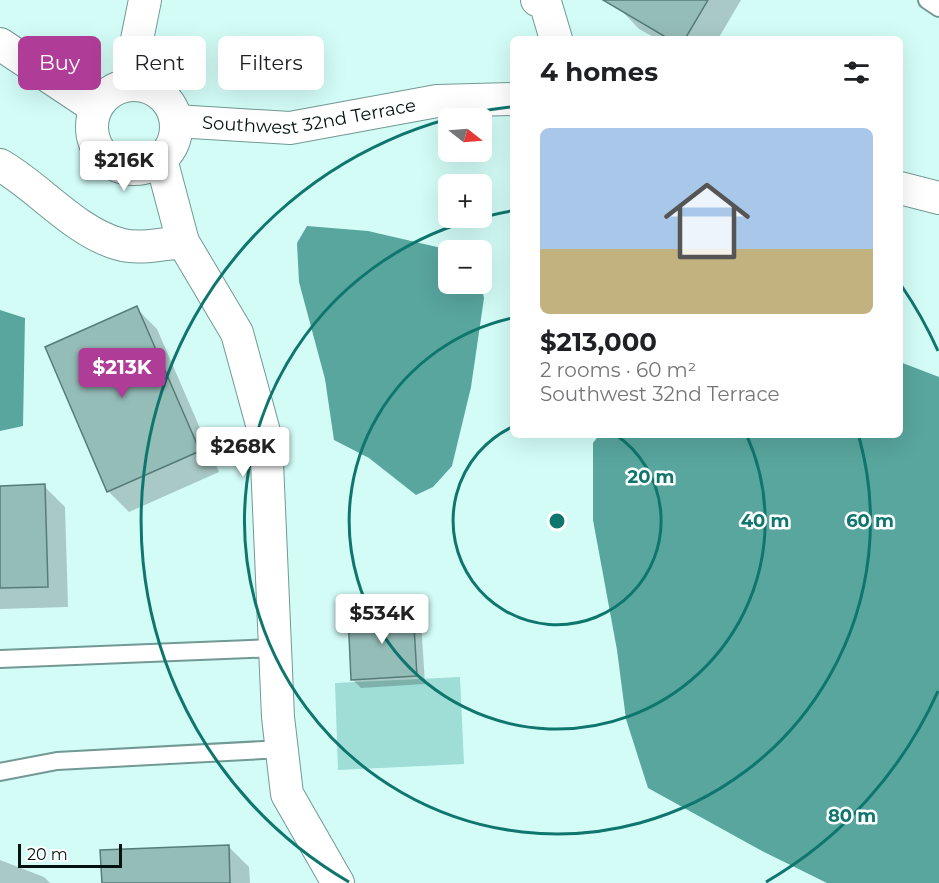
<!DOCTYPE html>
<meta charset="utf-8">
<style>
body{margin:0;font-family:Montserrat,sans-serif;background:#f6f6f6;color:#202124;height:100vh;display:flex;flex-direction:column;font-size:22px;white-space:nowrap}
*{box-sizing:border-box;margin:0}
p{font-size:20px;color:#757577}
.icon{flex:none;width:33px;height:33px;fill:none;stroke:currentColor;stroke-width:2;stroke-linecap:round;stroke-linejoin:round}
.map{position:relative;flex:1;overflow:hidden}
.side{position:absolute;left:510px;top:36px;width:393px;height:402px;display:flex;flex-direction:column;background:#fff;border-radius:9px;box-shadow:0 6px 24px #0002}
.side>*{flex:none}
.hud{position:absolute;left:18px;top:36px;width:402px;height:54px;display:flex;gap:12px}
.needle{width:39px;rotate:107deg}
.buttons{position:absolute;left:438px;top:108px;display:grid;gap:12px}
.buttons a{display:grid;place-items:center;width:54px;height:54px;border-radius:9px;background:#fff;box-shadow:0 6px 24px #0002;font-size:30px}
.scale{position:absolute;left:18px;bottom:15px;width:104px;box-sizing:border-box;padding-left:6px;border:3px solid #03110f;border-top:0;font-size:16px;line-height:21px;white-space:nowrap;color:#03110f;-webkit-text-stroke:4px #fff;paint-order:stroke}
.price{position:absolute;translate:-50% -51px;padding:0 14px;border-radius:6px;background:#fff;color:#222;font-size:20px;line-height:39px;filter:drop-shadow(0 2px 3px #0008)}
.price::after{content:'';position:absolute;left:50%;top:36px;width:18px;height:14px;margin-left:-9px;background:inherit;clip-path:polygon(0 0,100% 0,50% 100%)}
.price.on{background:#af3c97;color:#fff}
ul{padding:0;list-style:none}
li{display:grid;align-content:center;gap:12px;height:318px;padding:0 30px}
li+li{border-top:2px solid #e0e0e0}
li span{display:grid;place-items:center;height:186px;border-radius:9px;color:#555}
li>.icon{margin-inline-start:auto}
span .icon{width:108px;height:108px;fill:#fffc;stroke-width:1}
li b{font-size:26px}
h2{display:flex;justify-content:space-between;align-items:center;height:72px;padding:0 30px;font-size:26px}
.tag{padding:0 21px;border-radius:9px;background:#fff;box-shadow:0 6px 24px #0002;font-size:21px;line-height:54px}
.tag.on{background:#af3c97;color:#fff}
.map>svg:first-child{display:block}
</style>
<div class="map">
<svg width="939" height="883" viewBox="0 0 939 883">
<rect width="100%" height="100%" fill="#d3fcf7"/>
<polygon fill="#9eded7" points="460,677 464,764 338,770 335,683"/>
<g fill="#58a69e">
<polygon points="307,226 368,231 450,250 448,284 481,284 484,298 471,387 452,466 433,487 416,495 369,458 334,440 325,379 299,282 297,243"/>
<polygon points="0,310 25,318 23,426 0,431"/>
<polygon points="900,362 939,377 939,883 827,883 762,851 648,788 626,719 617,650 593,520 593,443 599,435 900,435"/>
</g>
<g fill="#0003">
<polygon points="623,0 741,0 718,39 657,39 639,29 619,8"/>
<polygon points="136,308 157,329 219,472 129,512 108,491"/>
<polygon points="44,486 65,507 68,607 0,609 0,487"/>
<polygon points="413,612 421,621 425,684 361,688 352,679"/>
<polygon points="228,846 249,867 250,883 103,883"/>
<polygon points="0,860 44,877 50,883 0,883"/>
</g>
<g fill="#95bdb8" stroke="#567c77" stroke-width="1.5">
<polygon points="603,0 708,0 685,39 669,39"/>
<polygon points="137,306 200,451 107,492 45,347"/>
<polygon points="45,484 48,587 0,588 0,486"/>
<polygon points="413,610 417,676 351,680 348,614"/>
<polygon points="229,845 230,883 102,883 100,850"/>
</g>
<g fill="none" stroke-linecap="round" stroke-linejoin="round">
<g stroke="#729994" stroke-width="20">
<g id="lane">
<polyline points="927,0 939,8"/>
<polyline points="0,659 276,648"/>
<polyline points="0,772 57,761 282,749"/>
</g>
</g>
<g stroke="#729994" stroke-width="34">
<g id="street">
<polyline points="537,0 545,2 556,39"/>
<polyline points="0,44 96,108"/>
<polyline points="128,84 145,0"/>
<circle cx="134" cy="127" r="42"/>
<path id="s1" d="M 176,121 L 290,128 L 437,101 L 513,99"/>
<polyline points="161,159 183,242"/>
<path d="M 0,165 C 39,187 75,232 119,244 C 139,250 162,244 183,242 L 237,333 L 266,439 L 278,717 L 287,794 L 338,883"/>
<polyline points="900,188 939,198"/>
</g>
</g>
<use href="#lane" stroke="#fff" stroke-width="16"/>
<use href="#street" stroke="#fff" stroke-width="32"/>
</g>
<g fill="none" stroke="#0f766e" stroke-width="3">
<path d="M616 435A104 104 0 1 1 512 427"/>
<path d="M747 436A208 208 0 1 1 512 318"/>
<path d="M484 217A313 313 0 0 1 511 211M859 437A313 313 0 1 1 479 218"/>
<path d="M938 691A417 417 0 0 1 766 882M349 882A417 417 0 0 1 510 107M901 285A417 417 0 0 1 938 351"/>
</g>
<g text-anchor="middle" stroke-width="5" stroke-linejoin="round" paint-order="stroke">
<g font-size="18" fill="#03110f" stroke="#fff">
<text dy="6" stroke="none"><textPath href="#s1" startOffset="134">Southwest 32nd Terrace</textPath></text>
</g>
</g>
<circle cx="557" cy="521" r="9" fill="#0f766e" stroke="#fff" stroke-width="3"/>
<g font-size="18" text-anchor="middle" font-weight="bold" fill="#0f766e" stroke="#fff" stroke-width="5" stroke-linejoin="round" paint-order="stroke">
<text x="651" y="483">20 m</text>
<text x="765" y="527">40 m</text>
<text x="870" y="527">60 m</text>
<text x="852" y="822">80 m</text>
</g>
</svg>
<div class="buttons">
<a><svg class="needle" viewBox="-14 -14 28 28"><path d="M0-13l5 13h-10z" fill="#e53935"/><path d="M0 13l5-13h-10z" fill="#757577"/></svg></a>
<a>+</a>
<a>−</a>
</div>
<div class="scale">20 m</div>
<b class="price" style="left:124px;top:192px">$216K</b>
<b class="price on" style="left:122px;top:399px">$213K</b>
<b class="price" style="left:243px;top:478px">$268K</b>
<b class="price" style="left:382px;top:645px">$534K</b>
<div class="hud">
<a class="tag on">Buy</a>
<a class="tag">Rent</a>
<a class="tag">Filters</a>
</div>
<section class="side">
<h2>4 homes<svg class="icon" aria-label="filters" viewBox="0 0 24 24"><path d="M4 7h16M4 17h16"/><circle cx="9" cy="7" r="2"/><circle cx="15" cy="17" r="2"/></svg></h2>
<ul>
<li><span style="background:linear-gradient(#a9c7e8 65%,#c2b280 0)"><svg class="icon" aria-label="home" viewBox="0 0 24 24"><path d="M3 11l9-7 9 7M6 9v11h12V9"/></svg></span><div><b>$213,000</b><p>2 rooms · 60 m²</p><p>Southwest 32nd Terrace</p></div></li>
</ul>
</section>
</div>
